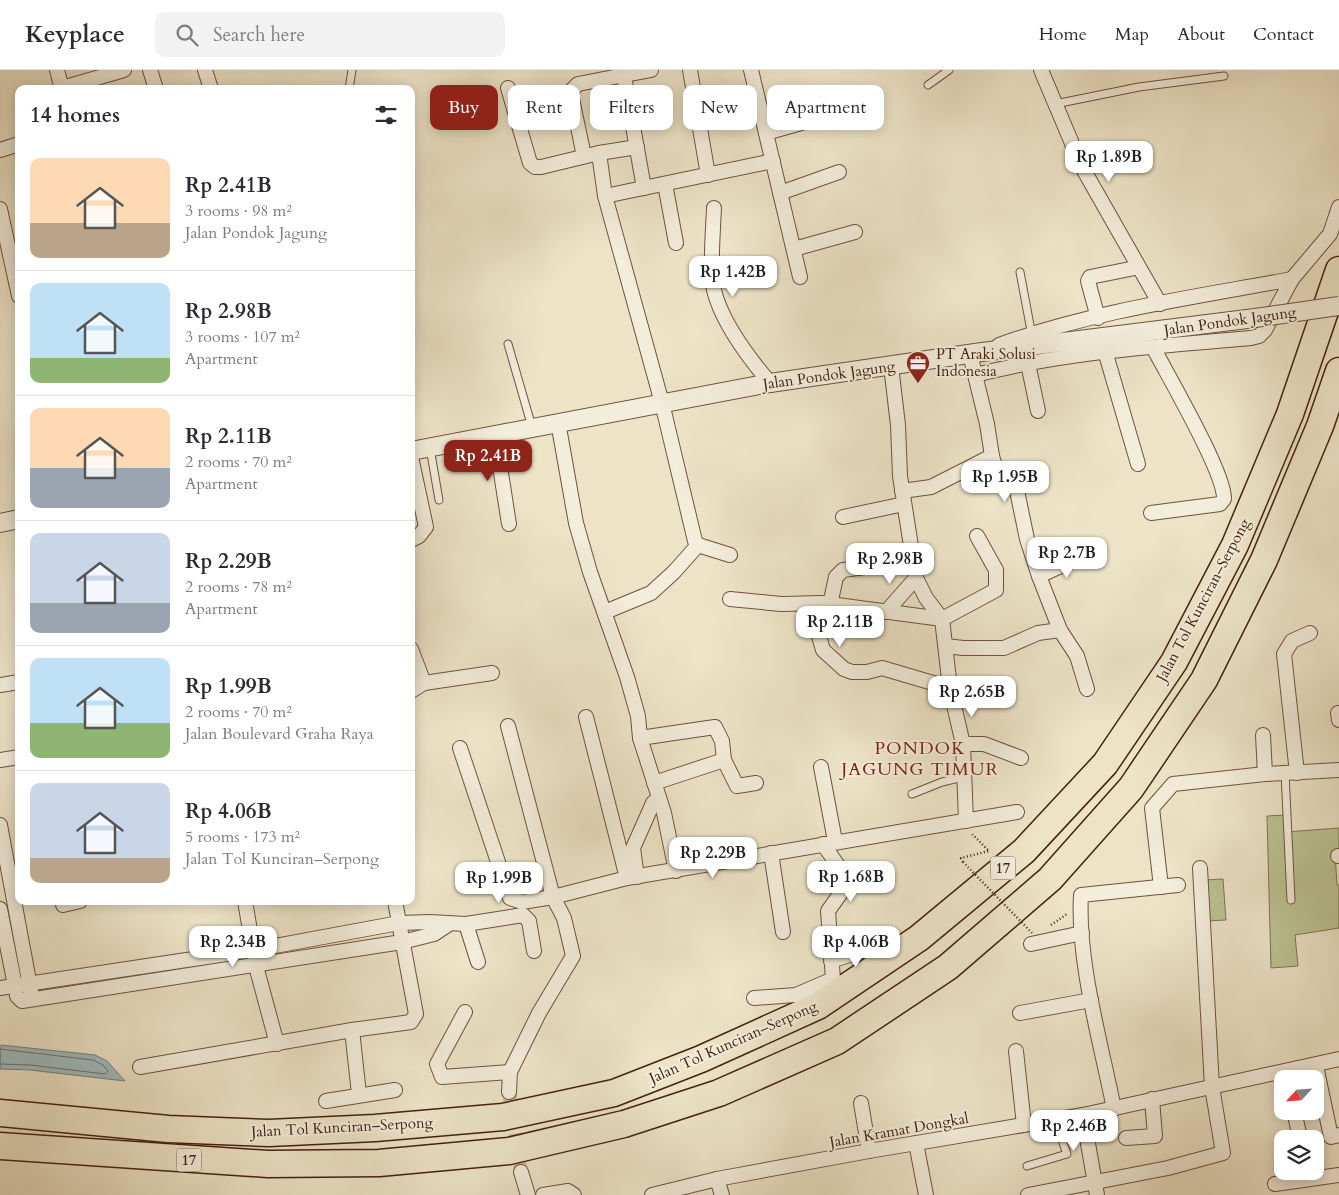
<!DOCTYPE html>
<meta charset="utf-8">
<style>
body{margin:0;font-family:Cardo,serif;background:#f2f2f3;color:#2b2b33;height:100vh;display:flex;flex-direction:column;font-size:19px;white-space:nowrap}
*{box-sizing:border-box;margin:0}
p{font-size:16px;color:#7c7c81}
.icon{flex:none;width:28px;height:28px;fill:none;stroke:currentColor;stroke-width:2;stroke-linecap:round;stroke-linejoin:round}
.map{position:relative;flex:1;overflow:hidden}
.panel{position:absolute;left:15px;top:15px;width:400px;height:820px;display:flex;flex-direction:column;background:#fff;border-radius:10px;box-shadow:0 2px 12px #0003}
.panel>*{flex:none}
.top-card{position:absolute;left:430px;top:15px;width:475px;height:45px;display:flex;gap:10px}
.needle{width:32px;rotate:244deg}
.fabs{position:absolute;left:1274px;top:1000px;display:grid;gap:10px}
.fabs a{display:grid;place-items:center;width:50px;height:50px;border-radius:10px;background:#fff;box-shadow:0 2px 12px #0003;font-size:25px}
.price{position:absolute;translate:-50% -42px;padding:0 11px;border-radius:10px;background:#fff;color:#222;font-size:16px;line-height:32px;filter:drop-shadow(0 1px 2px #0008)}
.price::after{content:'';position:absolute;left:50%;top:30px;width:15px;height:11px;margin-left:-8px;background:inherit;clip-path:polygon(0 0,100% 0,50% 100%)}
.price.active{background:#8f2418;color:#fff}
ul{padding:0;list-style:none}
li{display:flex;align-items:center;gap:15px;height:125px;padding:0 15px}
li+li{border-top:1px solid #e1e1e2}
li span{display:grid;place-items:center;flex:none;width:140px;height:100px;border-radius:10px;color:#555}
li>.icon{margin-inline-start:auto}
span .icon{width:60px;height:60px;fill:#fffc;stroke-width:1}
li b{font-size:21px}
h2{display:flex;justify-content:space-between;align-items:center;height:60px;padding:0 15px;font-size:21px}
.chip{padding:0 18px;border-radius:10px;background:#fff;box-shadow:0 2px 12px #0003;font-size:18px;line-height:45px}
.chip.active{background:#8f2418;color:#fff}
header{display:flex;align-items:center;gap:30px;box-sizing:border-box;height:70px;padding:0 25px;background:#fff;border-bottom:1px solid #e1e1e2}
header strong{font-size:24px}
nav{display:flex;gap:28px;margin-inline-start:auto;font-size:18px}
.search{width:350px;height:45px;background:#f2f2f3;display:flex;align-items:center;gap:12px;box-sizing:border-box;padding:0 18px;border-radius:10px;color:#7c7c81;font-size:19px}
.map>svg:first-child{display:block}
</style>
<header>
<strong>Keyplace</strong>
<div class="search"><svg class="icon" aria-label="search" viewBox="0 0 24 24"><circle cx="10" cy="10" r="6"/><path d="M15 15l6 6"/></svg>Search here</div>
<nav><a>Home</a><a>Map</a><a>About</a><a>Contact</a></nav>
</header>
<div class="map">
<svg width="1339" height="1125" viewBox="0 0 1339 1125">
<rect width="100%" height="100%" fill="#ede4c8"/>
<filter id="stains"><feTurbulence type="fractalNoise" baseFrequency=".004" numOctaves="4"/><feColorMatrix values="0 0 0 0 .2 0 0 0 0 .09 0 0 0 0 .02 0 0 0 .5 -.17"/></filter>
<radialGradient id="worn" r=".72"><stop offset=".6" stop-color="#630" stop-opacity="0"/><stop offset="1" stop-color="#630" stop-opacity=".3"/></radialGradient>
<g fill="#bcc393" stroke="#807252">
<polygon points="1285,745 1286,762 1339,758 1339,783 1335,783 1337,815 1339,815 1339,858 1295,865 1298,896 1271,898 1267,746"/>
<polygon points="1223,809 1226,850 1207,851 1204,810"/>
</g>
<polygon fill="#9ebcc1" stroke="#7a7e7b" points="1,975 95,985 107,991 125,1011 30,1000 0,999"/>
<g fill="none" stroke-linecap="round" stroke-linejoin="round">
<polyline stroke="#716e69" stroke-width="1" points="0,979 93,990 103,995 108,1001 105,1004 30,995 0,994"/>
<polyline stroke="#cbbda3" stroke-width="14" stroke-dasharray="14 7" stroke-linecap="butt" points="509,1022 521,1102"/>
<g stroke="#6e523f" stroke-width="9">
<g id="service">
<polyline points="928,15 949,0"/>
<polyline points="349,19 352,0"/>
<polyline points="1055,34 1139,17 1224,6"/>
<polyline points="1020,202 1032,266"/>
<polyline points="508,274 532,357"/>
<polyline points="430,378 439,430"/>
<polyline points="1285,703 1291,830"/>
<polyline points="912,724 942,712 963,707"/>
<polyline points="1027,1096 1067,1084 1055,1050"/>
</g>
</g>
<g stroke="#6e523f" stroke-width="16">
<g id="minor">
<polyline points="57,0 62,19"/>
<polyline points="150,0 156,19"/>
<polyline points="205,0 211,19"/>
<polyline points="690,0 708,105"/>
<polyline points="751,0 800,207"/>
<polyline points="1041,0 1082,97 1160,234"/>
<polyline points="624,6 644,118"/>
<polyline points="62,18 124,0"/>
<polyline points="508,18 530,93 535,97 541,97 599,83 637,77"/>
<polyline points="766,63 829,45"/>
<polyline points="0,80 19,74"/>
<polyline points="599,83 605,126 662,333 695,471 698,475 730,485"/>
<polyline points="584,86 572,29 572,20 578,14 651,0"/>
<polyline points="665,114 676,173"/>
<polyline points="780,123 839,102"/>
<polyline points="605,126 773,91"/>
<path d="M 714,138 C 713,161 711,184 712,207 C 714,243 748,287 770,313"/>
<polyline points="0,139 19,226"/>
<polyline points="794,179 855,162"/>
<polyline points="1292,209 1330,164 1339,137"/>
<polyline points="1098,248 1088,211 1090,207 1135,198"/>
<polyline points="1105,281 1138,394"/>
<polyline points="970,284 987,354 992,386 999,409 1016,416 1027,469 1039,506 1060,560 1077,586 1087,619"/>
<polyline points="1026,284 1038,341"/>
<polyline points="891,296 898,355 900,406 916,508 926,528 942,549 950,618 963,674 966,751"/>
<path d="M 975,305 C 1065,282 1158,276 1251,268 L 1259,266 L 1265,260 L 1292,209 C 1195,227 1093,241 999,275"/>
<polyline points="558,352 576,453 590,502 627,607 638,646 640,668 664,743 676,801"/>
<polyline points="495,365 509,454"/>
<polyline points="411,387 426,457 419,466 411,470"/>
<polyline points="902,421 931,417 992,386"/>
<path d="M 1151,443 L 1220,434 L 1224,429 C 1225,403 1168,306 1153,277"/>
<polyline points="843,447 904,434"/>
<polyline points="1039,506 1083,486"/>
<polyline points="730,529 781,534 822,533 942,549 996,520 996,500 977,466"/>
<polyline points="822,533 818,563 823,580 844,599 852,602 867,602 882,598 950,618"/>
<polyline points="830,535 836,507 843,500 915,490"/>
<polyline points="605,542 651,523 674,502 698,475"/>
<polyline points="886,542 916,508"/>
<polyline points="946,576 963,578 1004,578 1038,563 1060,560"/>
<polyline points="411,579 424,613 411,621"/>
<polyline points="424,613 492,603"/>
<polyline points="0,615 19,612"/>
<polyline points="1338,643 1339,650"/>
<polyline points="586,647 627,808"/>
<polyline points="508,656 553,827 564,848 573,886 539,943 510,1002 509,1022"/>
<polyline points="1263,665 1265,704"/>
<polyline points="640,668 715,657 722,671 724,690 654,713"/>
<polyline points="963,674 984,674 1021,688"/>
<polyline points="460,678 510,828 522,832 553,827 627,808 1017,742"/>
<polyline points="0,690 19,687"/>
<polyline points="724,690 737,716 756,713"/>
<polyline points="821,697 835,771"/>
<polyline points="1297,703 1284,584 1292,571 1310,563"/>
<polyline points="0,755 31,922"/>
<polyline points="771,783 783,862"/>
<polyline points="1338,786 1339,786"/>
<polyline points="637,807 633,778 653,733 659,728"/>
<polyline points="1161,817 1152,738 1173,714 1265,704 1339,700"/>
<polyline points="245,831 256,896 277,974"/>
<polyline points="63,835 80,831"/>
<polyline points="0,839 17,926 22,931 402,872 434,864 449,854"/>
<polyline points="466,854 478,892"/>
<polyline points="1031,874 1082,863"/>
<polyline points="831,891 871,878 874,868"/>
<polyline points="0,918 253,880 399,853 430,852 466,854 523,845 529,851 534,881"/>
<polyline points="754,928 796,925 833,909 828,841 843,820 846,807 823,774"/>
<polyline points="465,942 437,994 442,1007 510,1002"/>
<polyline points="1020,943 1091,930"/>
<polyline points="352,960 359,1024"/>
<polyline points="1016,981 1024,1055"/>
<polyline points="1316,996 1331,1067 1339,1065"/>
<polyline points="140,997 352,960 411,952 416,944 395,831"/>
<polyline points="326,1031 395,1020"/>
<polyline points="861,1033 869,1081"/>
<path d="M 1114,1039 C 1101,973 1077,891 1081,825 L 1178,815"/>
<polyline points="1294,1041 1299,1063"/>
<polyline points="1083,1045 1097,1125"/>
<polyline points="1126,1068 1155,1066 1152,1029"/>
<polyline points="916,1073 926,1125"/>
<polyline points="521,1102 528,1125"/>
<polyline points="717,1109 722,1125"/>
<polyline points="1275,1114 1339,1105"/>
<polyline points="543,1125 568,1121 574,1125"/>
<polyline points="652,1125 717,1109 869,1081 1083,1045 1339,989"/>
<polyline points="1028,1125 1168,1098 1223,1083 1212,1017 1200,798"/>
</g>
</g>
<g stroke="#6e523f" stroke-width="20">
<g id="tertiary">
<polyline points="411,381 770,313 982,282 1255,248"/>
<polyline points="0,453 19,449"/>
</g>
</g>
<g stroke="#442111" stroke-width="29">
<g id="motorway">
<polyline points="0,1043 168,1059 269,1063 375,1058 503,1047 614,1023 701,989 818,936 919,868 1024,781 1105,694 1174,592 1235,475 1290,344 1339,200"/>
<polyline points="0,1076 268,1094 379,1093 509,1081 624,1054 719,1023 837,971 948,897 1050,809 1131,718 1204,610 1264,490 1320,356 1339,301"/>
</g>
</g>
<g stroke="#442111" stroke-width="2.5" stroke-dasharray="1 2.5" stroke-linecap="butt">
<polyline points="963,792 961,788 989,781 971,763"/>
<polyline points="1051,855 1067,844"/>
</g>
<use href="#service" stroke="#f3eddb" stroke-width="7"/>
<use href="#minor" stroke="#f3eddb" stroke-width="14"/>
<use href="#tertiary" stroke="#f3eddb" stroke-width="18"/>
<use href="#motorway" stroke="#ede4c8" stroke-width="26"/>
<g stroke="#6e523f" stroke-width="20" stroke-linecap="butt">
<polyline id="tertiary-bridge" points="1255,248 1339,236"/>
</g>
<polyline stroke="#442111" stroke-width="2.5" stroke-dasharray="1 2.5" stroke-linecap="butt" points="963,792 1033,864"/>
<use href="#tertiary-bridge" stroke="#f3eddb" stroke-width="18"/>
</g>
<defs>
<g id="office-pin" transform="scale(1.25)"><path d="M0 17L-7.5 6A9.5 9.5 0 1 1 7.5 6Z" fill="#8f2418" stroke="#f3eddb"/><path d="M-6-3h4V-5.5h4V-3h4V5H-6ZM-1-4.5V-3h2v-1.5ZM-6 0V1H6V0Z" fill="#fff"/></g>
</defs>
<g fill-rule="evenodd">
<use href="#office-pin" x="918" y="293"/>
</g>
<g text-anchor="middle" stroke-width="4" stroke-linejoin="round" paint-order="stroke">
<g fill="#f3eddb" stroke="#785e4e" stroke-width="1">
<rect x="990.5" y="786.5" width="25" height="23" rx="4"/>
<rect x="176.5" y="1078.5" width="25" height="23" rx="4"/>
</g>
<g font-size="14" font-weight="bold" fill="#442111">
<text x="1003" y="803">17</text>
<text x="189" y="1095">17</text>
</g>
<g font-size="15" fill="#442111" stroke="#f3eddb">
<text transform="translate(1230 251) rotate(-8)" y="5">Jalan Pondok Jagung</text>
<text transform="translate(829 305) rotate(-8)" y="5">Jalan Pondok Jagung</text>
<text transform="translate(1203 530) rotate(-62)" y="5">Jalan Tol Kunciran–Serpong</text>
<text transform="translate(733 972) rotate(-24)" y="5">Jalan Tol Kunciran–Serpong</text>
<text transform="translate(342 1057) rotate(-3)" y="5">Jalan Tol Kunciran–Serpong</text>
<text transform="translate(899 1060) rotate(-10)" y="5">Jalan Kramat Dongkal</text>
</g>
<g font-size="15" fill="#442111" stroke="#f3eddb" text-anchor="start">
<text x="936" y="289">PT Araki Solusi<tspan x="936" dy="17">Indonesia</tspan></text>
</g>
<g font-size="18" letter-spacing="1" fill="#7a1f14" stroke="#f3eddb">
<text x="920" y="684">PONDOK<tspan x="920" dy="21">JAGUNG TIMUR</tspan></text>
</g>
</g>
<rect width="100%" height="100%" filter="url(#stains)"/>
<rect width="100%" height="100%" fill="url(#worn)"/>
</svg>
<div class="fabs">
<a><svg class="needle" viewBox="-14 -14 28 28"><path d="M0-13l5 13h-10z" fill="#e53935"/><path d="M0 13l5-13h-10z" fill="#7c7c81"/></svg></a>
<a><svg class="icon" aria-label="layers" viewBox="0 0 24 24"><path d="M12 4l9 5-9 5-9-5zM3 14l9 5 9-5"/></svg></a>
</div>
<b class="price" style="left:1109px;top:113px">Rp 1.89B</b>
<b class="price" style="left:733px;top:228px">Rp 1.42B</b>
<b class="price active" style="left:488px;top:412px">Rp 2.41B</b>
<b class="price" style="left:1005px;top:433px">Rp 1.95B</b>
<b class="price" style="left:1067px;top:509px">Rp 2.7B</b>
<b class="price" style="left:890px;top:515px">Rp 2.98B</b>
<b class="price" style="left:840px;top:578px">Rp 2.11B</b>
<b class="price" style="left:972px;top:648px">Rp 2.65B</b>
<b class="price" style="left:713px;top:809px">Rp 2.29B</b>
<b class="price" style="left:851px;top:833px">Rp 1.68B</b>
<b class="price" style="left:499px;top:834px">Rp 1.99B</b>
<b class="price" style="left:233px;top:898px">Rp 2.34B</b>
<b class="price" style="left:856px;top:898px">Rp 4.06B</b>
<b class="price" style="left:1074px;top:1082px">Rp 2.46B</b>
<div class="top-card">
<a class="chip active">Buy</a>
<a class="chip">Rent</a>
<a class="chip">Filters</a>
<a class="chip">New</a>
<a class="chip">Apartment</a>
</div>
<section class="panel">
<h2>14 homes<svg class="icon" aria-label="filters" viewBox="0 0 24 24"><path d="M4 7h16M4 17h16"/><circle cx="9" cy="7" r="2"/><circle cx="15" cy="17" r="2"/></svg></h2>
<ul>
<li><span style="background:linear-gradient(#ffd9b3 65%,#b9a48a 0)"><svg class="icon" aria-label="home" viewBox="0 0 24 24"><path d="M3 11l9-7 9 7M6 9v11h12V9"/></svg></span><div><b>Rp 2.41B</b><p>3 rooms · 98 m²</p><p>Jalan Pondok Jagung</p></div></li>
<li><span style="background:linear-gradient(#bfe0f5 75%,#8fb573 0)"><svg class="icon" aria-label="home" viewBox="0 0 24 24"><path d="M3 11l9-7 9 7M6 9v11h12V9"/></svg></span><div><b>Rp 2.98B</b><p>3 rooms · 107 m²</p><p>Apartment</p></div></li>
<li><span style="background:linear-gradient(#ffd9b3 60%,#9aa5b1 0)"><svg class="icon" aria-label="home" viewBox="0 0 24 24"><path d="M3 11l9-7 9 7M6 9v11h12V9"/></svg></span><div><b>Rp 2.11B</b><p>2 rooms · 70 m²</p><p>Apartment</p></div></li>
<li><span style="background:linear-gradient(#c9d6e8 70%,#9aa5b1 0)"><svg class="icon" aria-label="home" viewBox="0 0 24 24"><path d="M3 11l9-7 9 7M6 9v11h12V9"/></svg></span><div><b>Rp 2.29B</b><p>2 rooms · 78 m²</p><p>Apartment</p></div></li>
<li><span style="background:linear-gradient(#bfe0f5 65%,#8fb573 0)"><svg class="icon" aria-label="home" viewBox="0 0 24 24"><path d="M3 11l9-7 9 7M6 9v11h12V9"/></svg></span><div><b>Rp 1.99B</b><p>2 rooms · 70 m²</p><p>Jalan Boulevard Graha Raya</p></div></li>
<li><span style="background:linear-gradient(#c9d6e8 75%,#b9a48a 0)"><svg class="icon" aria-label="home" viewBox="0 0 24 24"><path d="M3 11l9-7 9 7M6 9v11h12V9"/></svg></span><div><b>Rp 4.06B</b><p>5 rooms · 173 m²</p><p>Jalan Tol Kunciran–Serpong</p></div></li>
</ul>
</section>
</div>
